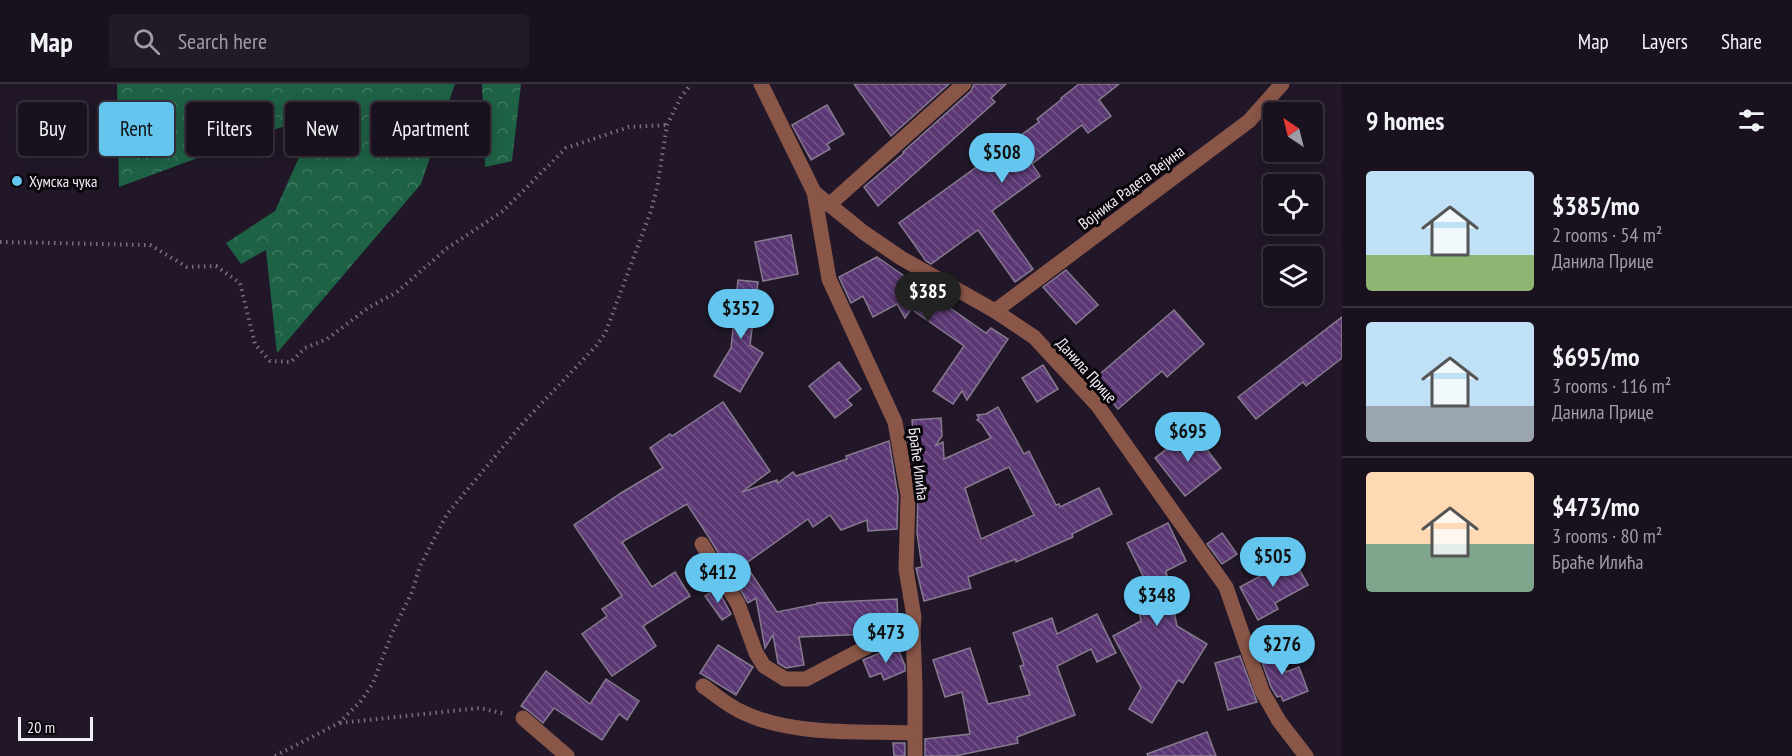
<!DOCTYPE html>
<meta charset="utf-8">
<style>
body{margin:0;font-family:"PT Sans Narrow",sans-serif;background:#221a27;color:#f1f3f6;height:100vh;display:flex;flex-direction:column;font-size:22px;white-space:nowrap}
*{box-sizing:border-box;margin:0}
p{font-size:20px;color:#9f9da4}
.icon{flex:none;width:33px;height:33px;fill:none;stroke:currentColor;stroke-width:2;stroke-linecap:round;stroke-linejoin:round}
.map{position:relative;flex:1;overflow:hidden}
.drawer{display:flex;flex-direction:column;background:#19111e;width:450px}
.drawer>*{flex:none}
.hud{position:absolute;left:18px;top:18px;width:570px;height:54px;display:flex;gap:12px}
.needle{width:39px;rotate:325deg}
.controls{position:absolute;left:1263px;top:18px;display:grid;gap:12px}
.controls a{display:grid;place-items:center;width:60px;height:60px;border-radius:6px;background:#19111e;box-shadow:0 3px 15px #0003,0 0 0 2px #37313c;font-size:30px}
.scale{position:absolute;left:18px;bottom:15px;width:75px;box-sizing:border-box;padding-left:6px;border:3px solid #f3edf8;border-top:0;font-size:16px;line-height:21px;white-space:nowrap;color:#f3edf8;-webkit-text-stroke:4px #08050b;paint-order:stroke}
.price{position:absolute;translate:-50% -51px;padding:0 14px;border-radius:21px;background:#64c5ee;color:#111;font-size:20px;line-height:39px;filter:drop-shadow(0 2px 3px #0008)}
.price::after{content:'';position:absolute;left:50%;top:36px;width:18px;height:14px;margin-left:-9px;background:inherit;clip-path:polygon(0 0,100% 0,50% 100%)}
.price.selected{background:#222;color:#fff}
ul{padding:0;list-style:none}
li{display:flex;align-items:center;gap:18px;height:150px;padding:0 24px}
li+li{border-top:2px solid #37313c}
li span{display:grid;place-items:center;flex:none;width:168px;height:120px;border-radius:6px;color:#555}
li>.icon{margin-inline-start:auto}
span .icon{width:72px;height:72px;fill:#fffc;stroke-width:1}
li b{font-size:26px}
h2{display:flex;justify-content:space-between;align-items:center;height:72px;padding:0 24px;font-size:26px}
.chip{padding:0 21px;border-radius:6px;background:#19111e;box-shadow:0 3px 15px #0003,0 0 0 2px #37313c;font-size:21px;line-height:54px}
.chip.selected{background:#64c5ee;color:#111}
header{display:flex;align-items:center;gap:36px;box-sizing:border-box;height:84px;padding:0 30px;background:#19111e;border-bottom:2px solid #37313c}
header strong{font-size:28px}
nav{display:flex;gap:33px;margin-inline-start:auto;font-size:21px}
.search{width:420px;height:54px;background:#221a27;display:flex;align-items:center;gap:15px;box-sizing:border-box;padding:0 21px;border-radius:6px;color:#9f9da4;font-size:22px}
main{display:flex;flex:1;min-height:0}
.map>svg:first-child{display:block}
</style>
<header>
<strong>Map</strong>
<div class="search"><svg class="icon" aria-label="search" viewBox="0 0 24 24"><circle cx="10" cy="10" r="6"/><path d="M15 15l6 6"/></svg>Search here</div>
<nav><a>Map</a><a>Layers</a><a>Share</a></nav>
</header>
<main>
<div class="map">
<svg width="1342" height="672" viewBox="0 0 1342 672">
<defs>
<pattern id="forest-crowns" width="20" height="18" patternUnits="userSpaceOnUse" patternTransform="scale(1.5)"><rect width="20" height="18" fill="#1e6245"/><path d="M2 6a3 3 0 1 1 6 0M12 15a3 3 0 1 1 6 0" fill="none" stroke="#3f7961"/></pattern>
<pattern id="building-back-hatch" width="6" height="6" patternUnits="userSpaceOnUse" patternTransform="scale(1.5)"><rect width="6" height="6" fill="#5b3874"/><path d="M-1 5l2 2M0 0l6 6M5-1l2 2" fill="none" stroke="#735589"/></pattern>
</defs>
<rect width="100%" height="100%" fill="#211728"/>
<g fill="url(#forest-crowns)">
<polygon points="117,0 455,0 421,100 277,269 266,166 241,180 226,159 275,127 305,60 312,32 119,103"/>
<polygon points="482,0 521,0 512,77 485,83"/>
</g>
<g fill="url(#building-back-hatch)" stroke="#867a8f" stroke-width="1.5" fill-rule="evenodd">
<polygon points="854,0 949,0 891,52"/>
<polygon points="974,0 1006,0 991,14 995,18 878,122 864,103 904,69 903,68 971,7"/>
<polygon points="1079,0 1119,0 1099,16 1111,32 1088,49 1082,41 1032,80 1040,92 992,127 1033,185 1015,198 978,146 931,180 926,177 899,139 1039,38 1037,35 1062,15 1061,14"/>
<polygon points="827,21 844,50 827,60 830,65 811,76 792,41"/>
<polygon points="791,151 798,190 763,197 755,158"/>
<polygon points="877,173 986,249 991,244 1008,255 967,316 962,307 953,320 933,307 964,262 911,225 905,234 897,220 873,233 863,212 851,219 839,193"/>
<polygon points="1066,186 1098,221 1076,240 1043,203"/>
<polygon points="738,196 758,198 750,261 763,269 740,308 714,292 731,264"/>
<polygon points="1174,226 1204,260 1167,293 1162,287 1118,325 1093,296"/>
<polygon points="1342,233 1342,274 1306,302 1303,298 1256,335 1238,313"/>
<polygon points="839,278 861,305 847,316 852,321 835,334 809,302"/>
<polygon points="1043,281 1058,305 1037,318 1022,294"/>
<polygon points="723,318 770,387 742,408 777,396 778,399 793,388 796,392 847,375 846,372 889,357 898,412 897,445 868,447 867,436 841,446 830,431 813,443 808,435 745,480 777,528 817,520 817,519 897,515 898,537 871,550 799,553 804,581 786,584 778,579 773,551 765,564 756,514 748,519 710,455 687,420 622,458 652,503 675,488 690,512 643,542 656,562 612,592 582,550 607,532 602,525 622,512 574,441 621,409 663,384 650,364 670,350 672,352"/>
<path d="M 998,323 L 1024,370 L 1029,367 L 1056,421 L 1059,420 L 1060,423 L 1099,404 L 1112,430 L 1072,450 L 1073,453 L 1016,478 L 1016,475 L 968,493 L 971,504 L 924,517 L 916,484 L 922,483 L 917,449 L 918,410 L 907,351 L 913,349 L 912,336 L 941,334 L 942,352 L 935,362 L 943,358 L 944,375 L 991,354 L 982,340 L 977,336 L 979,335 L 977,331 L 986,330 ZM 1009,383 L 1034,431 L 981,455 L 965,404 Z"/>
<polygon points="1192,346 1221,384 1185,412 1155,374"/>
<polygon points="1168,439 1186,477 1166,487 1177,542 1207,560 1183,599 1178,596 1152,639 1129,625 1141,604 1113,552 1141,537 1135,505 1148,502 1127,459"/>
<polygon points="1222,449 1237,470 1222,480 1207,460"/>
<polygon points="1293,474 1308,501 1275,519 1278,525 1258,536 1240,503"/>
<polygon points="717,504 731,530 722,536 705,512"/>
<polygon points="1097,530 1116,569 1097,578 1091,565 1057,582 1075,631 1017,653 1018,659 955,672 925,672 925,655 970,650 962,608 945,613 933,576 970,564 988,620 1030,611 1020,582 1024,581 1013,549 1052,534 1057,550"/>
<polygon points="718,561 753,583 736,611 700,589"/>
<polygon points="897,562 905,582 905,587 884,596 881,589 870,593 863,576"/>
<polygon points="1275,562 1286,588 1299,583 1308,607 1283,617 1281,612 1277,613 1271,603 1258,567"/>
<polygon points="1240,572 1257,618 1228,626 1215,579"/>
<polygon points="546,587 590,620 606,595 639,617 627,636 619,630 602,656 554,624 543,639 529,627 521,622"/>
<polygon points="1207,648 1216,672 1148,672 1147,670"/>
<polygon points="893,659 905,659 905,672 894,672"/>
</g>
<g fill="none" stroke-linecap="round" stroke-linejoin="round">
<g stroke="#78707e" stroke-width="4" stroke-dasharray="1.5 4.5" stroke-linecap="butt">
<polyline points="0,158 150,161 187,183 216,182 240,199 255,260 270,277 291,278 305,264 327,255 368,224 397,208 446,165 503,127 566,64 629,43 667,41"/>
<polyline points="340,639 480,624 505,630"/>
<polyline points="275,672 339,639 361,617 373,599 392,549 412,508 420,482 447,430 523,339 596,262 605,250 651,127 657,104 667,41 681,13 691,0"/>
</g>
<g stroke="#8a5648" stroke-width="15">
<polyline points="761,0 814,108 863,148 901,174 995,227 1034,253 1098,322 1226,503 1262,607 1279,637 1306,672"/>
<polyline points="814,108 829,195 895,338 908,411 906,485 914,533 913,548 915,602 915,672"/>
<polyline points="829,121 964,0"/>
<polyline points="995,227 1249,37 1282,0"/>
<polyline points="702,460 738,520 756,569 764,582 785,595 806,595 897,547 913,548"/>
<path d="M 703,602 C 716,611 728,622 742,628 C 790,652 861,647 914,649"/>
<polyline points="523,634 567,672"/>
</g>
</g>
<circle fill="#64c5ee" stroke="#08050b" stroke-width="2" cx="17" cy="97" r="6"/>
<g text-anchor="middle" stroke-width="6" stroke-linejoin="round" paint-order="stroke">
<g font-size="16" fill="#f3edf8" stroke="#08050b" text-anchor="start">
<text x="29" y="103">Хумска чука</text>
</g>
<g font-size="16" fill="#f3edf8" stroke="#08050b">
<text transform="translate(1131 103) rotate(-37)" y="6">Војника Радета Вејина</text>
<text transform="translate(1087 286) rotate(48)" y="6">Данила Прице</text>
<text transform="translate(919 380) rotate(83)" y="6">Браће Илића</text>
</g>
</g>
</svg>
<div class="controls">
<a><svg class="needle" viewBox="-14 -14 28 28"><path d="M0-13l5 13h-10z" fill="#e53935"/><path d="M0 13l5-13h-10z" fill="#9f9da4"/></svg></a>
<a><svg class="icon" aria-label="locate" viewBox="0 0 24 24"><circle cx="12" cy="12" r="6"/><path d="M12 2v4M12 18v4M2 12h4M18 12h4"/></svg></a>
<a><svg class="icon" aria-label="layers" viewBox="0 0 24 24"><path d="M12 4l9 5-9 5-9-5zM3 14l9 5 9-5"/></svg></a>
</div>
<div class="scale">20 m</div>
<b class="price" style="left:1002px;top:100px">$508</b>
<b class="price selected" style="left:928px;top:239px">$385</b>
<b class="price" style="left:741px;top:256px">$352</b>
<b class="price" style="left:1188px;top:379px">$695</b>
<b class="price" style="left:1273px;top:504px">$505</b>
<b class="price" style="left:718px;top:520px">$412</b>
<b class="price" style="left:1157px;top:543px">$348</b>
<b class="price" style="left:886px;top:580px">$473</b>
<b class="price" style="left:1282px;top:592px">$276</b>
<div class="hud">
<a class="chip">Buy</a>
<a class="chip selected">Rent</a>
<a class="chip">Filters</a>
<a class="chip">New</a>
<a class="chip">Apartment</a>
</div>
</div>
<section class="drawer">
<h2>9 homes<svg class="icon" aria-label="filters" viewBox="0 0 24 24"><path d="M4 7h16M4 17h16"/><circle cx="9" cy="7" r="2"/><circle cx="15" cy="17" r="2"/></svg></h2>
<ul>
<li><span style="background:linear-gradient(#bfe0f5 70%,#8fb573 0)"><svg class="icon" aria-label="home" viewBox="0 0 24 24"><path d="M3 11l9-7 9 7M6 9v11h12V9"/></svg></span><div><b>$385/mo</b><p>2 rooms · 54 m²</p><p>Данила Прице</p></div></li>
<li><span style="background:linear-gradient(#bfe0f5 70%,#9aa5b1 0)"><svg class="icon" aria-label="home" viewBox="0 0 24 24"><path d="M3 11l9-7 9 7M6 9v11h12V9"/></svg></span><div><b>$695/mo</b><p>3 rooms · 116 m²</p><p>Данила Прице</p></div></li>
<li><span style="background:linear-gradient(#ffd9b3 60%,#7fa58c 0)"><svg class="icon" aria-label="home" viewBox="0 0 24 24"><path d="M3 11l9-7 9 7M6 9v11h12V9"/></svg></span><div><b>$473/mo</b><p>3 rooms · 80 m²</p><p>Браће Илића</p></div></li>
</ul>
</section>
</main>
